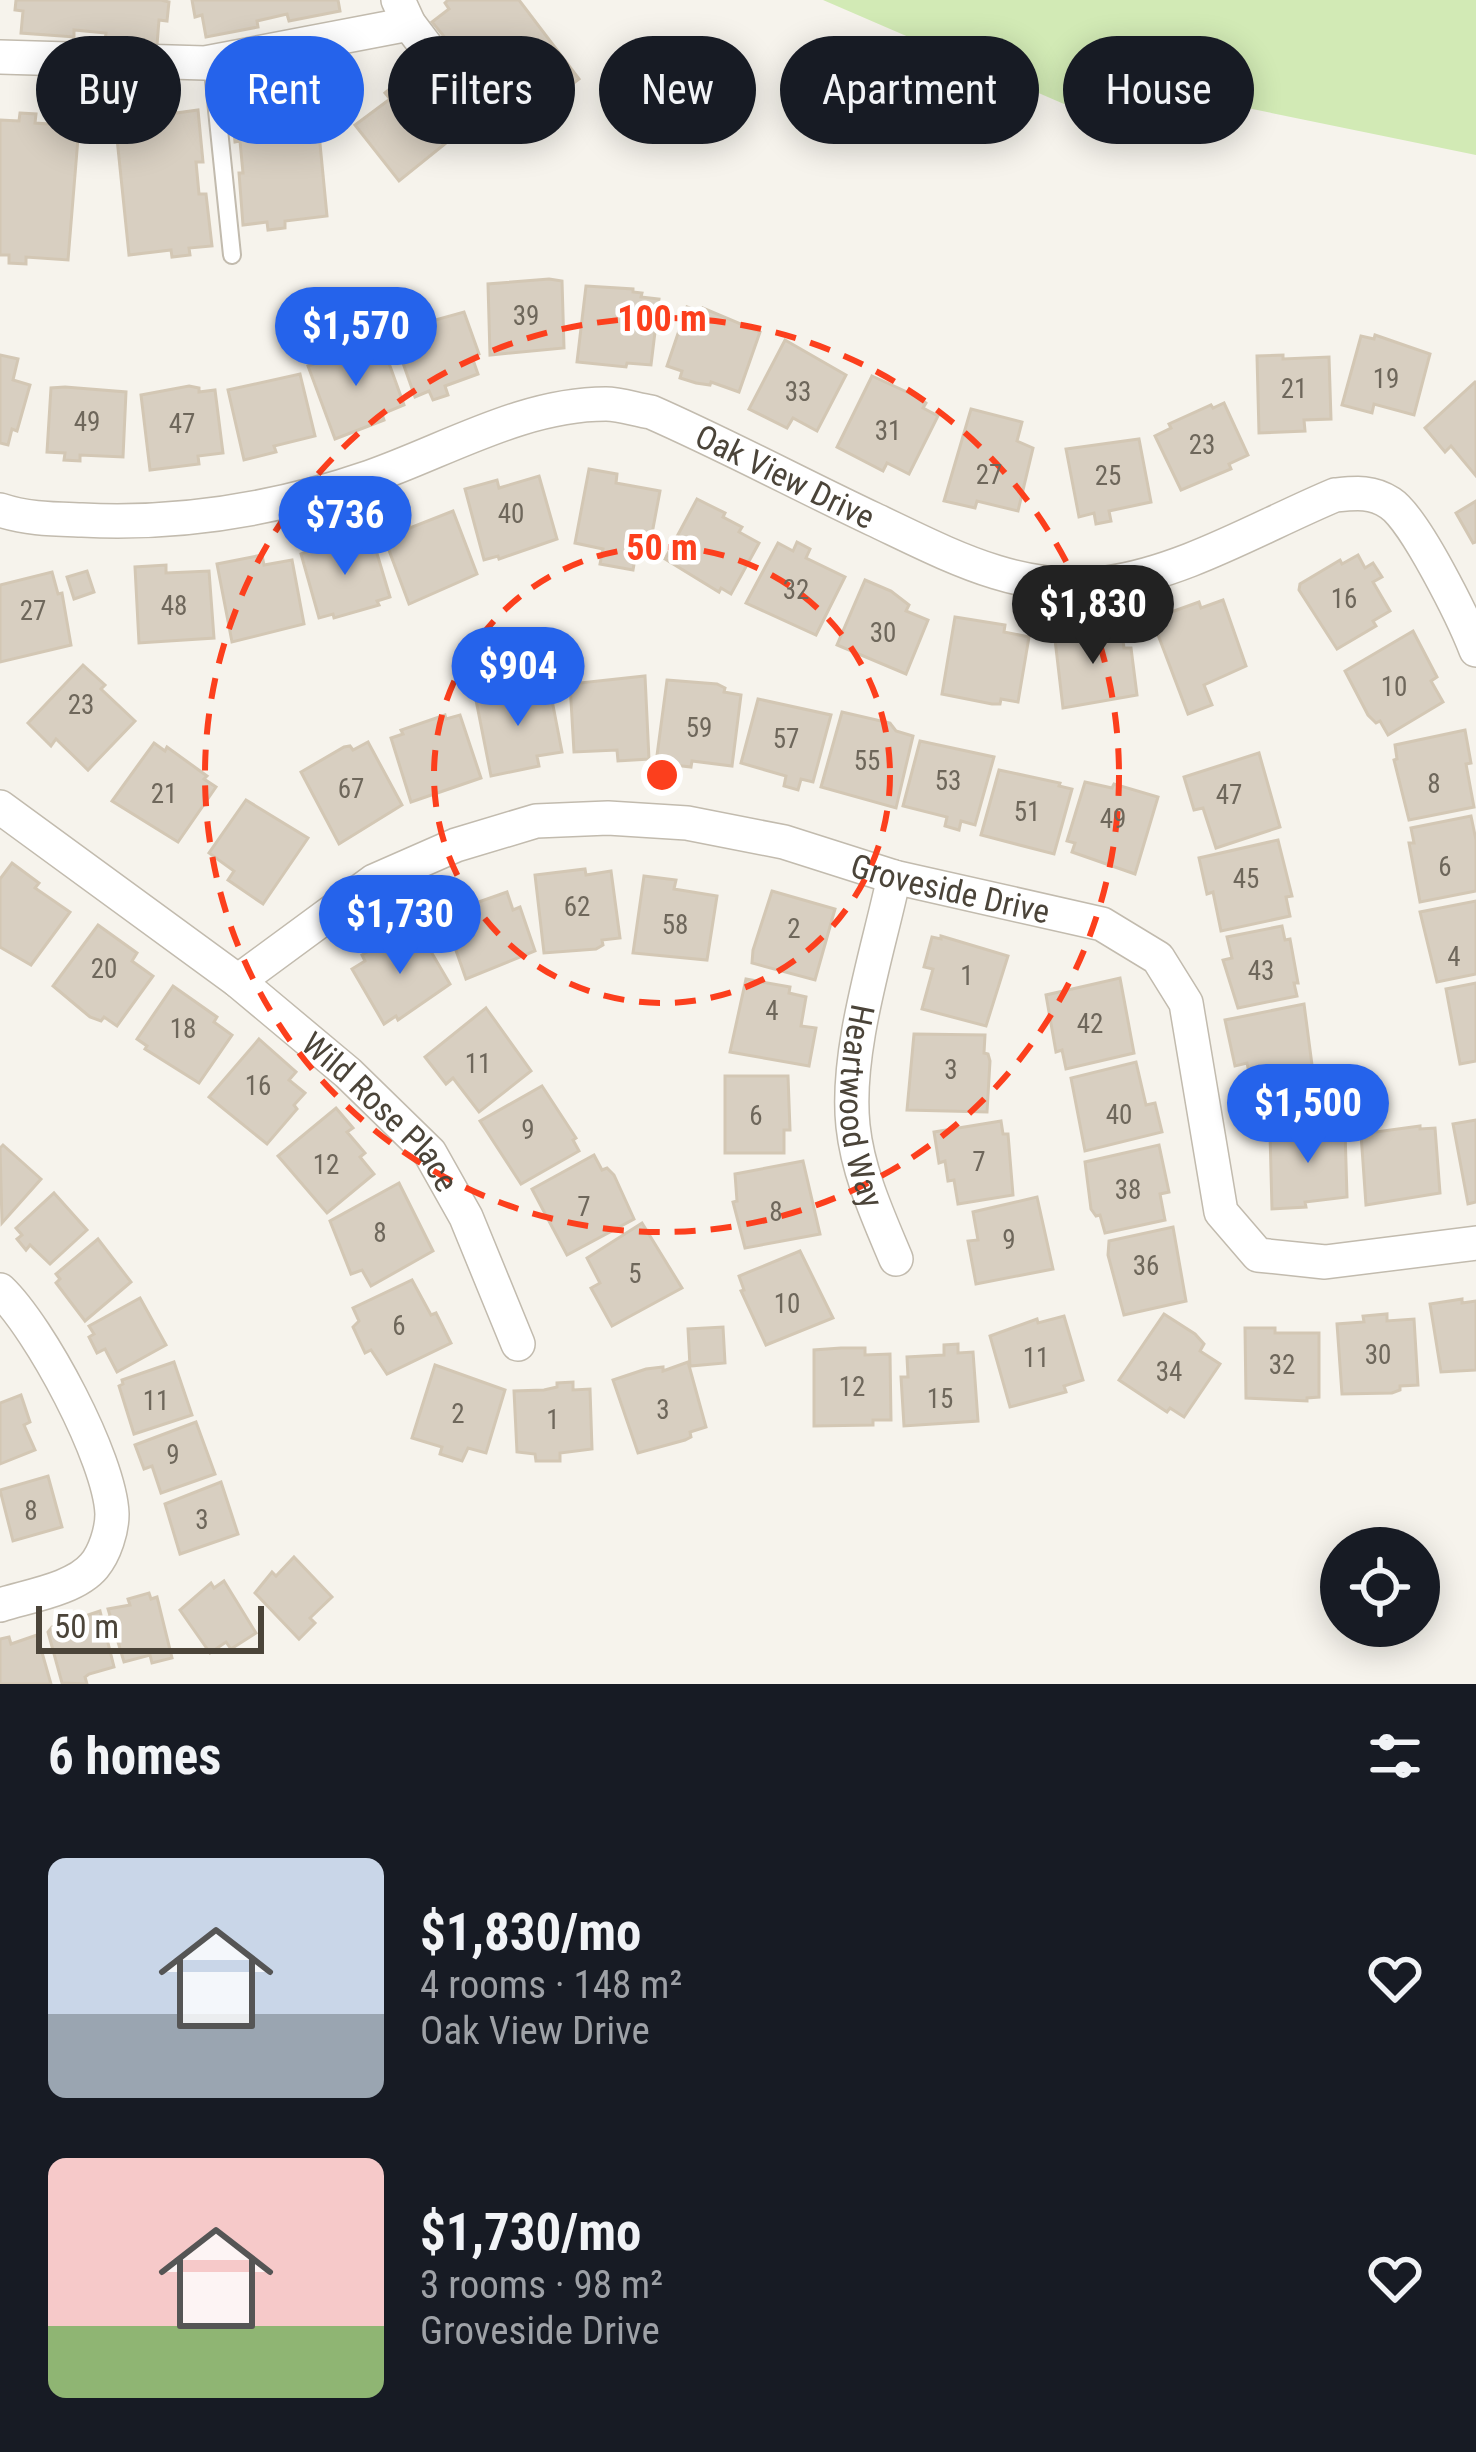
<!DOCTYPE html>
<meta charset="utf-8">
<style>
body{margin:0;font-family:"Roboto Condensed",sans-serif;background:#242831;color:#f1f3f6;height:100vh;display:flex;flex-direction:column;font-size:45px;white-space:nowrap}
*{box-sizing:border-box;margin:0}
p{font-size:39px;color:#9ea1a6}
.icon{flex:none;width:66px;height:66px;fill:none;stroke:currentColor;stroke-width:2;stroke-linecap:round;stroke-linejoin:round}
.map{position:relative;height:1684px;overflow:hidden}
.side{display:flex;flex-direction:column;background:#171b24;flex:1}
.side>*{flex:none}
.banner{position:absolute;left:36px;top:36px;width:1404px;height:108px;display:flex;gap:24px}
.fabs{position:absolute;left:1320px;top:1527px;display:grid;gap:24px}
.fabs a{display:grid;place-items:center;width:120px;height:120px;border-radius:50%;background:#171b24;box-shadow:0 6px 30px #0003;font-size:60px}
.scale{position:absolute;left:36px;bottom:30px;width:228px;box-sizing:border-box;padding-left:12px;border:6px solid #4b4439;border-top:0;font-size:33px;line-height:42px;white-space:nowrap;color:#4b4439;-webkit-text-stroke:9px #fff;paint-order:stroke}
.price{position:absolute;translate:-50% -102px;padding:0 27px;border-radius:42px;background:#2563eb;color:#fff;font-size:39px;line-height:78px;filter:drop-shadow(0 3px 6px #0008)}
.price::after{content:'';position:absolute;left:50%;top:72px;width:36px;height:27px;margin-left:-18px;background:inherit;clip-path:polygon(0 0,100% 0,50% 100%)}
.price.active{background:#222;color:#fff}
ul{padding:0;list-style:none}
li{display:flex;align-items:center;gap:36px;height:300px;padding:0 48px}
li span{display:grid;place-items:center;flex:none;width:336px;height:240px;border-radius:18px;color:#555}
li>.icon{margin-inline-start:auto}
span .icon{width:144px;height:144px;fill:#fffc;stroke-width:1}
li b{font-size:51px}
h2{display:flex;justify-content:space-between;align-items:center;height:144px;padding:0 48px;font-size:51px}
.pill{padding:0 42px;border-radius:54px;background:#171b24;box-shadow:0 6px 30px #0003;font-size:42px;line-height:108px}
.pill.active{background:#2563eb;color:#fff}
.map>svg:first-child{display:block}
</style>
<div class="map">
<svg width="1476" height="1684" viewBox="0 0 1476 1684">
<rect width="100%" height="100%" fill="#f6f3ec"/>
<polygon fill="#d2eab5" points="823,0 1476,0 1476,155 1218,102 1129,72 1064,104"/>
<g fill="#d8cfc1" stroke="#d3c7b4" stroke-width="3">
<polygon points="16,0 161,0 169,2 167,21 159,20 157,45 105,40 106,33 74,30 74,37 21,33 23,11 15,10"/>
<polygon points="192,0 338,0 340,11 289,21 287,14 257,21 258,27 206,37 202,15 195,17"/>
<polygon points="448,0 519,0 579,79 546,104 550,110 534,122 530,117 513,129 482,88 485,86 432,22 449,9 445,3"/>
<polygon points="420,74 453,116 441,126 451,139 399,181 355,125 390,99 385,93 399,81 404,87"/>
<polygon points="271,79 272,86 314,82 327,216 285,221 285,228 268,230 267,222 243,225 239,173 243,173 240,141 235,142 230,90 253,88 253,81"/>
<polygon points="174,105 176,113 198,110 203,162 196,162 199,194 206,194 212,246 189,248 190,255 172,257 171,250 129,255 115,119 157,114 157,107"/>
<polygon points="20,113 36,114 35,123 79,126 68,260 26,257 26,264 9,263 9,255 0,255 0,120 19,121"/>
<polygon points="549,279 562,281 564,348 490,355 488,284"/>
<polygon points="586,286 633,289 633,292 642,293 641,297 659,299 651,365 627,363 626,367 577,362"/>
<polygon points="687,307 702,312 703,308 760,332 739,392 711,382 710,385 696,383 680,378 682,371 667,366"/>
<polygon points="464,312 479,354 472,357 478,374 445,386 448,395 433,400 429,391 415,397 392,332"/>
<polygon points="1375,335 1430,354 1414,415 1374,404 1372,413 1342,405 1361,336 1374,339"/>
<polygon points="785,340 846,375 817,431 793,418 787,428 749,409"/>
<polygon points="382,344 404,405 382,414 384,420 335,439 308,366 364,345 365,350"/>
<polygon points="0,355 18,359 13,380 30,385 17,431 12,429 8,445 0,443"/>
<polygon points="1283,355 1283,359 1329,357 1331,419 1304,420 1305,431 1259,433 1257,356"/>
<polygon points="300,374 315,436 274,446 276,452 244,460 228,390"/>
<polygon points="872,376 920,398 926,403 923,408 938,416 909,474 887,463 883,471 837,447"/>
<polygon points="1475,382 1476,383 1476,476 1451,446 1445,452 1425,428"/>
<polygon points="189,386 199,388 199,392 215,390 223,453 198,456 199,464 150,470 141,395"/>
<polygon points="65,387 126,392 123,457 80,455 80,461 64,460 65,453 47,452 51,388"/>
<polygon points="1224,403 1248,455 1229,464 1231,469 1181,490 1155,436 1171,428 1169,424 1211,405 1213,408"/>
<polygon points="971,409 1022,422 1017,441 1033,448 1018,511 977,501 975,508 944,501"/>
<polygon points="1139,439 1151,502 1109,511 1111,521 1096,524 1094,513 1079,517 1066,449"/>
<polygon points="589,469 617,474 616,483 660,491 648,555 636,553 633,570 600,564 603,549 575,543"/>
<polygon points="539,476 557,539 499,559 498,556 484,560 465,489 497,480 499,488"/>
<polygon points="697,499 725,513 723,517 742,527 739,532 759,543 731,594 721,588 719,592 665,559"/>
<polygon points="1476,501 1476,542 1473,543 1456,513"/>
<polygon points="453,511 477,574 409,604 381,529 408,519 410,528"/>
<polygon points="345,537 353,546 373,540 390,597 377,601 379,605 334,618 333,614 319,618 301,554"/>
<polygon points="797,542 810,549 806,558 845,577 816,635 746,603 778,543 793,551"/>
<polygon points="262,555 264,565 292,560 304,624 232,642 217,564"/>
<polygon points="1358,555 1365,568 1373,563 1382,577 1373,582 1390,611 1373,621 1376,626 1337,649 1299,590 1300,584 1340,560 1342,564"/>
<polygon points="166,565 166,573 209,571 214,638 139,643 135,567"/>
<polygon points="87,571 94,592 74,599 67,577"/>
<polygon points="52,572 58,594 62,593 71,645 0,662 0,585"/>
<polygon points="865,580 891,591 909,605 906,611 928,620 906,674 837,645"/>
<polygon points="1223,600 1246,666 1204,685 1212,705 1188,714 1152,619 1199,602 1201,608"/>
<polygon points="955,617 1005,625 1004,632 1029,637 1018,702 1001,699 1000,704 992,704 942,694"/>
<polygon points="1099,625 1101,636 1122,633 1124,648 1131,648 1137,695 1063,708 1054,631"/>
<polygon points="1413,631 1437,677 1431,681 1443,702 1388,735 1380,721 1376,723 1368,715 1345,671"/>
<polygon points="83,665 105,685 101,689 135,721 88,770 56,739 51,746 28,723"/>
<polygon points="645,676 649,759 618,761 617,750 574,752 570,684"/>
<polygon points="667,680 717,684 725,688 724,692 741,695 732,766 692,761 691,767 656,763"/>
<polygon points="524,687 534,693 550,690 562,752 537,756 539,766 491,776 476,700"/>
<polygon points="758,699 831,715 813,782 801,779 798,790 784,786 786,776 741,763"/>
<polygon points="842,712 890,723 896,731 913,736 896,808 821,787"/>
<polygon points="445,715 446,719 460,715 481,778 411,802 391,738 403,734 401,730"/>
<polygon points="1465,730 1471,763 1466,764 1474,807 1409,820 1394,760 1397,759 1395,745"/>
<polygon points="920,741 994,757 975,825 961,821 959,830 945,826 947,817 903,806"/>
<polygon points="368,742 402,805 339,844 301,772 344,747 350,746 353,750"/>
<polygon points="154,743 165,751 167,747 207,776 204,779 216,787 178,842 112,801"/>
<polygon points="1259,753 1280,827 1216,848 1203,808 1194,810 1184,777"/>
<polygon points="999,770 1060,783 1059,786 1072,789 1054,854 981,835"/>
<polygon points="1085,782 1112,788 1114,784 1158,797 1135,874 1072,852 1075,843 1067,841"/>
<polygon points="246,800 308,838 263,904 228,880 234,871 209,853"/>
<polygon points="1471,816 1476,840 1476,891 1420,902 1409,843 1414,843 1411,828"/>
<polygon points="1278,840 1292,896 1286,897 1290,916 1221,931 1213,892 1207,894 1199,858"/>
<polygon points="12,863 39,883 35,888 70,912 31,965 0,947 0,879"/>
<polygon points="585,869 586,875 611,871 620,938 602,940 603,945 596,949 544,953 535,875"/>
<polygon points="644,876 676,880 674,889 717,896 707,960 633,953"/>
<polygon points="772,891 835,909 815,980 752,963 753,950"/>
<polygon points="507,892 513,910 520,907 535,951 466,979 444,916 459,910 455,900 470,895 473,904"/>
<polygon points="1476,901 1476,974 1437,982 1420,912"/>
<polygon points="98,925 137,953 132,961 153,976 117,1026 104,1017 101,1021 90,1017 53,986"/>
<polygon points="1282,926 1285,940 1290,939 1298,983 1294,983 1297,996 1238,1008 1223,960 1232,958 1227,937"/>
<polygon points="420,933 450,984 398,1020 396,1016 384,1024 352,969 365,961 362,955 377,946 380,951 397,940 399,945"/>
<polygon points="941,936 1008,956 986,1026 922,1009 933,969 924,967 932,937 941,939"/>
<polygon points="1120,978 1134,1053 1066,1069 1062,1050 1056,1052 1046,995"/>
<polygon points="746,979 790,987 789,993 806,997 801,1026 816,1028 809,1066 730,1052"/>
<polygon points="1476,983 1476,1061 1460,1064 1446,989"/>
<polygon points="173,986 217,1017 214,1022 232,1035 199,1083 145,1049 147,1046 137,1039"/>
<polygon points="1304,1004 1314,1080 1253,1092 1247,1063 1235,1066 1225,1020"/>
<polygon points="486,1008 531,1071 479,1112 453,1078 446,1084 425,1057"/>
<polygon points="914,1034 985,1035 984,1053 988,1054 990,1061 987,1112 907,1110"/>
<polygon points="259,1039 296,1072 289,1080 305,1093 294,1105 297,1109 267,1144 209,1097"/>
<polygon points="1136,1062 1146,1105 1155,1103 1162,1132 1085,1151 1071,1078"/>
<polygon points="725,1076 788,1076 790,1130 784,1130 784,1153 725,1153"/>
<polygon points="542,1086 576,1138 573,1140 579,1151 521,1184 480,1121"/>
<polygon points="336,1108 353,1128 347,1132 365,1153 360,1157 374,1174 327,1213 278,1156"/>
<polygon points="1476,1120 1476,1202 1468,1204 1453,1124"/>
<polygon points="1001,1121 1003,1134 1008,1134 1013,1195 958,1204 954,1180 948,1181 945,1161 939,1163 934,1132"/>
<polygon points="1420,1126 1420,1129 1435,1128 1440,1193 1366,1205 1361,1134"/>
<polygon points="1331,1127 1331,1130 1345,1130 1347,1197 1305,1202 1306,1207 1272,1209 1270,1133 1282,1133 1282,1129"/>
<polygon points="3,1145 41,1179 2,1223 0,1148"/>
<polygon points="1159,1145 1169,1192 1160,1194 1165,1220 1105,1233 1100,1215 1096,1216 1091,1209 1085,1162"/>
<polygon points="594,1155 602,1170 607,1168 614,1175 634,1219 567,1255 532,1189"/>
<polygon points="803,1161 820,1234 745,1248 733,1202 737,1201 735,1174"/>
<polygon points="399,1183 433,1251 371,1286 362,1270 351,1274 330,1221"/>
<polygon points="54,1193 87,1230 50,1264 30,1245 26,1250 17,1239 22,1235 16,1228"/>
<polygon points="1037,1197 1053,1269 976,1284 968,1241 978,1240 973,1212"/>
<polygon points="642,1223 682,1288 612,1326 591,1288 600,1283 587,1258"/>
<polygon points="1173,1227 1186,1301 1124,1315 1108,1255 1109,1241"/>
<polygon points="98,1239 131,1282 85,1321 56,1283 60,1279 56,1274"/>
<polygon points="800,1251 833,1318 766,1345 741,1291 744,1290 739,1276"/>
<polygon points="412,1280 431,1315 436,1313 451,1343 387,1374 371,1350 365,1353 353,1327 359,1321 353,1308"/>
<polygon points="140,1298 166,1345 117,1372 105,1349 97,1353 89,1337 94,1334 89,1326"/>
<polygon points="1462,1299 1462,1303 1476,1301 1476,1370 1441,1372 1430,1304"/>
<polygon points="1164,1314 1195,1334 1204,1344 1200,1351 1220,1364 1184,1417 1170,1408 1167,1412 1119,1380"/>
<polygon points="1387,1314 1387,1321 1414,1319 1418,1385 1400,1386 1400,1390 1392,1393 1342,1394 1337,1324 1364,1322 1363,1316"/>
<polygon points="1064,1316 1083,1380 1064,1386 1066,1392 1010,1407 990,1336 1037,1319 1038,1323"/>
<polygon points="723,1327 725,1363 690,1366 688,1329"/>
<polygon points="1245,1328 1275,1328 1275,1333 1319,1333 1319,1397 1307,1398 1307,1401 1246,1398"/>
<polygon points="958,1344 958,1353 973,1352 978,1421 904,1426 901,1377 908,1377 907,1357 944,1355 944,1345"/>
<polygon points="841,1348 865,1348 865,1355 890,1354 891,1420 873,1420 873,1425 814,1426 814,1350"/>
<polygon points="174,1362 192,1415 134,1434 119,1386 123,1384 122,1380"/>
<polygon points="688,1362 706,1427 690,1432 691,1437 685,1440 638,1453 613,1380 646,1369 663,1367 663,1371"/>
<polygon points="435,1365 505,1390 486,1453 468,1448 462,1461 440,1454 442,1447 412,1438"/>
<polygon points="573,1382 573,1390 590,1389 592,1449 560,1453 560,1461 536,1461 535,1454 517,1452 514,1391 544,1390 557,1387 557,1383"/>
<polygon points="21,1395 30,1422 24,1425 35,1450 0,1464 0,1403"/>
<polygon points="196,1422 215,1474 161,1493 152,1466 144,1469 135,1445"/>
<polygon points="48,1476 62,1527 13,1541 0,1490"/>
<polygon points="221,1482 238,1534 180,1554 165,1504"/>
<polygon points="294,1557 332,1597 310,1618 315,1623 299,1639 255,1593 272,1572 276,1576"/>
<polygon points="224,1581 256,1633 231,1649 226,1642 210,1653 180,1610 211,1583 214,1588"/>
<polygon points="149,1593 151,1599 157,1597 172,1658 152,1663 150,1655 124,1662 108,1609 130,1605 128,1599"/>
<polygon points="100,1611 114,1667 89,1674 85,1677 87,1684 62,1683 48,1632 52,1627"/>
<polygon points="37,1635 51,1684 0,1684 0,1639 9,1637 11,1644"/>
</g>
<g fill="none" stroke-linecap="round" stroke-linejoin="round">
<g stroke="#c2bbae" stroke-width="20">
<polyline id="lane" points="212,62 232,255"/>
</g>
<g stroke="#c2bbae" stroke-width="36">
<g id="street">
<polyline points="398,0 409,24 485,124"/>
<polyline points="0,57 205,63 409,24"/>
<path id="s1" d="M 0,510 C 27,519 53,519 82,520 C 181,525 277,509 370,477 C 447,450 523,404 606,404 C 620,404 637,410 651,412 C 726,445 799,484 873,519 C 949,555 1019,594 1106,583 C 1183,573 1263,525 1335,495 C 1356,493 1372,491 1390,503 C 1415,519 1464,619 1476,650"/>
<path id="s2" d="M 0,807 L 238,981 L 348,1073 L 430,1153 L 466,1217 L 518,1344"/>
<path id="s3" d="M 894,877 C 878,952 845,1051 853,1126 C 858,1173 878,1216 896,1259"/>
<path id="s4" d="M 238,981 L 374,881 L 456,845 L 536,821 L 608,818 L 687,823 L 784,842 L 894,877 L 1102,924 L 1158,958 L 1186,1003 L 1221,1212 L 1258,1255 L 1325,1262 L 1476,1243"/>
<path d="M 0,1290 C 40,1328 110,1459 112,1514 C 112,1530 105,1553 94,1566 C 75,1589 28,1596 0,1605"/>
</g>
</g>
<use href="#lane" stroke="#fff" stroke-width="16"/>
<use href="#street" stroke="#fff" stroke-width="33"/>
</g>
<g fill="none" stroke="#fc3f1d" stroke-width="6" stroke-dasharray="21 15">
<circle cx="662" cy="775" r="228"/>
<circle cx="662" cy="775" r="457"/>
</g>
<g text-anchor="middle" stroke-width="9" stroke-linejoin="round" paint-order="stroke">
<g font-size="27" fill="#6e675b">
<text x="526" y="325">39</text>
<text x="1386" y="388">19</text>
<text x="1294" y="398">21</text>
<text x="798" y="401">33</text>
<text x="87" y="431">49</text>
<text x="182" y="433">47</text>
<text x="888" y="440">31</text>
<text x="1202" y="454">23</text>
<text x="989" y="484">27</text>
<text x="1108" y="485">25</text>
<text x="511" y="523">40</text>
<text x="796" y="599">32</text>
<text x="1344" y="608">16</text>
<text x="174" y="615">48</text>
<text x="33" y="620">27</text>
<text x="883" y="642">30</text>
<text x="1394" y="696">10</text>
<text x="81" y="714">23</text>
<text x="699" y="737">59</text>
<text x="786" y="748">57</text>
<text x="867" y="770">55</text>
<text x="948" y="790">53</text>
<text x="1434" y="793">8</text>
<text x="351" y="798">67</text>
<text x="164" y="803">21</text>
<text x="1229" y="804">47</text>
<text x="1027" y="821">51</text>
<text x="1113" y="828">49</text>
<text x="1445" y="876">6</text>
<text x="1246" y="888">45</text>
<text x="577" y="916">62</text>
<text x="675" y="934">58</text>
<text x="794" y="938">2</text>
<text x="1454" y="966">4</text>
<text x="104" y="978">20</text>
<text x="1261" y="980">43</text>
<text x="967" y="985">1</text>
<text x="772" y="1020">4</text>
<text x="1090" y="1033">42</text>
<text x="183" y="1038">18</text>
<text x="478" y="1073">11</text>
<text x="951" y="1079">3</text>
<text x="258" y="1095">16</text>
<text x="1119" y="1124">40</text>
<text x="756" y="1125">6</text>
<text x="528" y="1139">9</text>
<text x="979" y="1171">7</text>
<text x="326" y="1174">12</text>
<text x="1128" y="1199">38</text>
<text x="584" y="1216">7</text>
<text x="776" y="1221">8</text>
<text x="380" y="1242">8</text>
<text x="1009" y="1249">9</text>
<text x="1146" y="1275">36</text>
<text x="635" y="1283">5</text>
<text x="787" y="1313">10</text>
<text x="399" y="1335">6</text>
<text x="1378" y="1364">30</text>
<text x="1036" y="1367">11</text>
<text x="1282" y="1374">32</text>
<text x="1169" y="1381">34</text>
<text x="852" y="1396">12</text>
<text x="940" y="1408">15</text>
<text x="156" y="1410">11</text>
<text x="663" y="1419">3</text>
<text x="458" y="1423">2</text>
<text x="553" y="1429">1</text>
<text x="173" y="1464">9</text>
<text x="31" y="1520">8</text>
<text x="202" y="1529">3</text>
</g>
<g font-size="33" fill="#4b4439" stroke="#fff">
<text dy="12" stroke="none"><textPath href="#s1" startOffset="819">Oak View Drive</textPath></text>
<text dy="12" stroke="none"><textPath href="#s4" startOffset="765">Groveside Drive</textPath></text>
<text dy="12" stroke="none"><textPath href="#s3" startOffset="234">Heartwood Way</textPath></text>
<text dy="12" stroke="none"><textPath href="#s2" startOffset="489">Wild Rose Place</textPath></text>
</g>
</g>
<circle cx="662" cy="775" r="18" fill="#fc3f1d" stroke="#fff" stroke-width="6"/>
<g font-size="36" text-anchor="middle" font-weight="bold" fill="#fc3f1d" stroke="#fff" stroke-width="9" stroke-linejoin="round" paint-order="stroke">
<text x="662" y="331">100 m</text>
<text x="662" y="560">50 m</text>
</g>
</svg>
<div class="fabs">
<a><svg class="icon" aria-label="locate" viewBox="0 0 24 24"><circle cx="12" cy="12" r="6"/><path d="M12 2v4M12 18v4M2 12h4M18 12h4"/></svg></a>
</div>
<div class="scale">50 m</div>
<b class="price" style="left:356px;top:389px">$1,570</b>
<b class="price" style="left:345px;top:578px">$736</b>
<b class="price active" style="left:1093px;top:667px">$1,830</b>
<b class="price" style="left:518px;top:729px">$904</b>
<b class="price" style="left:400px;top:977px">$1,730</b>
<b class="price" style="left:1308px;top:1166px">$1,500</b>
<div class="banner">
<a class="pill">Buy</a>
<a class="pill active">Rent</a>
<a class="pill">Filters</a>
<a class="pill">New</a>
<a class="pill">Apartment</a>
<a class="pill">House</a>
</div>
</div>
<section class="side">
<h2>6 homes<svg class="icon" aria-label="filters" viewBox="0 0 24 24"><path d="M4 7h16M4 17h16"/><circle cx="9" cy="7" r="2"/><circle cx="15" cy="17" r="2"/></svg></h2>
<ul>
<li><span style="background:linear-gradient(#c9d6e8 65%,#9aa5b1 0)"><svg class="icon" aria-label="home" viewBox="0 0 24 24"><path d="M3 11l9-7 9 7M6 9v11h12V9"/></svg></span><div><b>$1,830/mo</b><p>4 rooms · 148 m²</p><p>Oak View Drive</p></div><svg class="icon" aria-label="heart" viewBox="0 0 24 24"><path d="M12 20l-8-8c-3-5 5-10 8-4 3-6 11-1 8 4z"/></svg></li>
<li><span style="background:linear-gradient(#f6c9c9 70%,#8fb573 0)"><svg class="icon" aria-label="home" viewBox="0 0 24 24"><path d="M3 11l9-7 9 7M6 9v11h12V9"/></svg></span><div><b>$1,730/mo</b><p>3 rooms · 98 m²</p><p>Groveside Drive</p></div><svg class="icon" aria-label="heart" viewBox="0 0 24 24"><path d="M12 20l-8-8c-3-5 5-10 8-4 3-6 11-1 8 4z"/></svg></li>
</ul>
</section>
